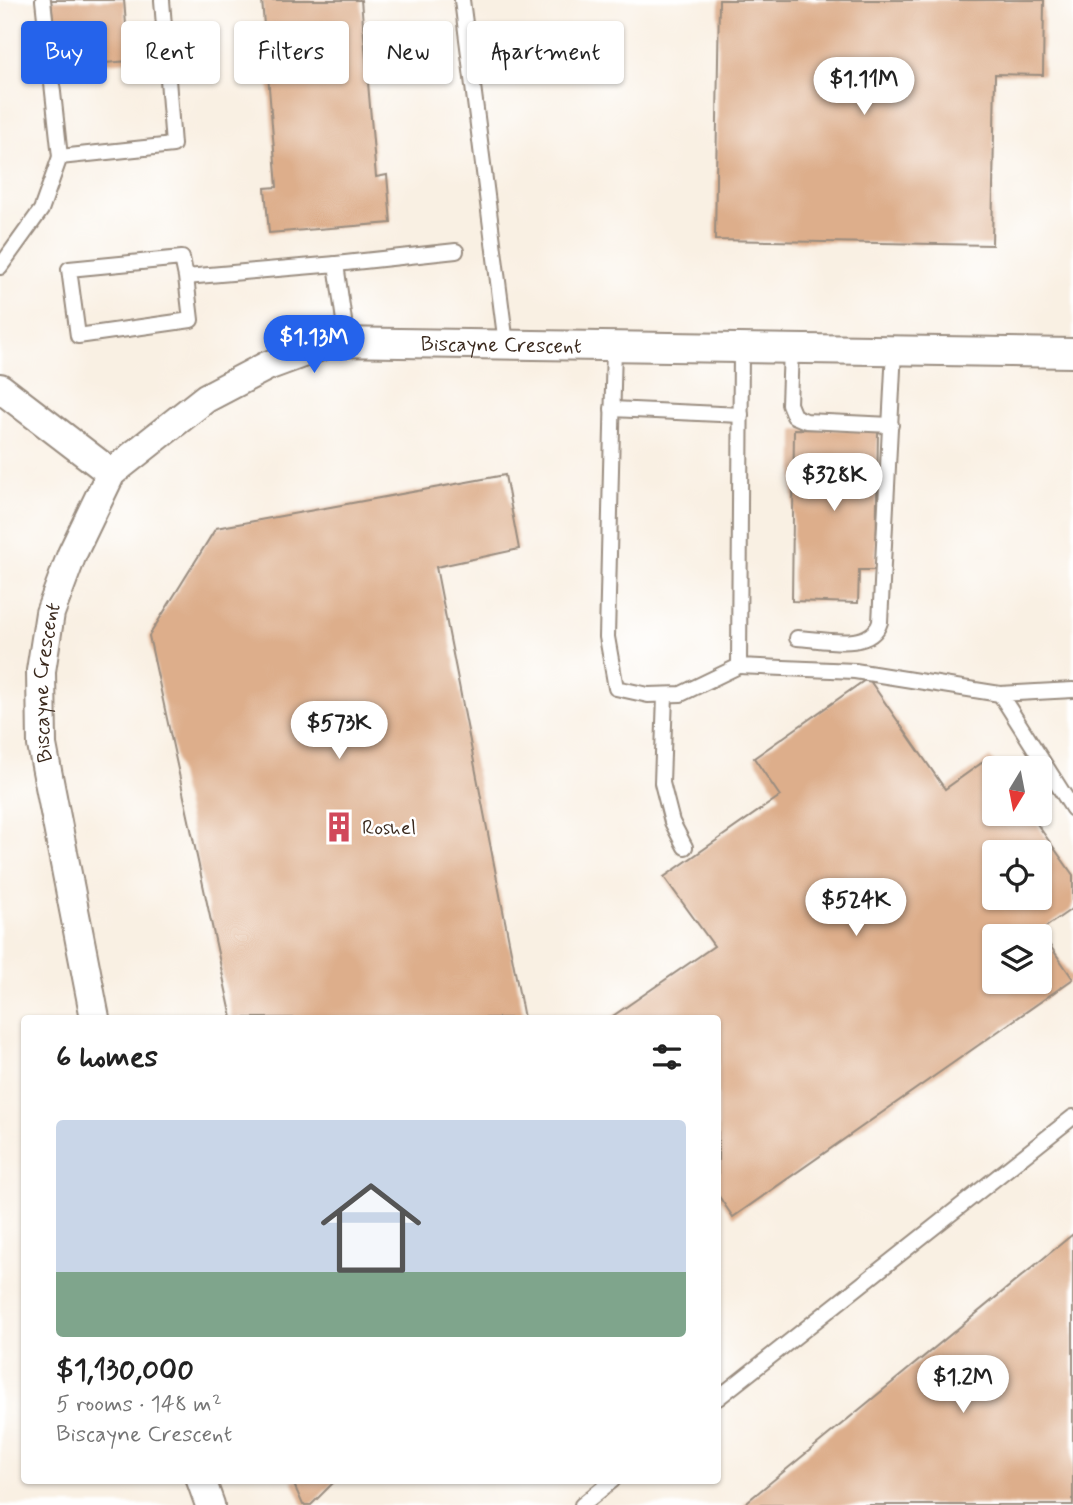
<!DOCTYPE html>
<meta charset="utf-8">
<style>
body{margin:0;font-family:Mynerve,sans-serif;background:#f6f6f6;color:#222;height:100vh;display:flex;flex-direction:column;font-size:26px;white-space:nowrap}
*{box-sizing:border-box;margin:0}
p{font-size:23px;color:#767676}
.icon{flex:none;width:38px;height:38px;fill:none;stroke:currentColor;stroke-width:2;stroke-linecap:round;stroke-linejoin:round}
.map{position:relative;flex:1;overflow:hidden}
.sheet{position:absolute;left:21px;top:1015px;width:700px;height:469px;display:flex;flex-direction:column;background:#fff;border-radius:7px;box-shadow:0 2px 5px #0004}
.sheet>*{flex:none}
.top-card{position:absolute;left:21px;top:21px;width:700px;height:63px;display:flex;gap:14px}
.needle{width:46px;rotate:190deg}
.tools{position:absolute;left:982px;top:756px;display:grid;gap:14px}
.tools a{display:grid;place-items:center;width:70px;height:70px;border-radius:7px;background:#fff;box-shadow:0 2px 5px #0004;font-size:35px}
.price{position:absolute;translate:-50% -60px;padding:0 16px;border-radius:24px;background:#fff;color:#222;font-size:23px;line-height:46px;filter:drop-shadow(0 2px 4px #0008)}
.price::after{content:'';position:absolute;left:50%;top:42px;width:21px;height:16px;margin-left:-10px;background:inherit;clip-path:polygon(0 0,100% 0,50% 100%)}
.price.current{background:#2563eb;color:#fff}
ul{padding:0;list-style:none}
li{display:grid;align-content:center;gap:14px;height:371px;padding:0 35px}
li+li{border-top:2px solid #e0e0e0}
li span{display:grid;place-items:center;height:217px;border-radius:7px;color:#555}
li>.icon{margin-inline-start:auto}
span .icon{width:126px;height:126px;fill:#fffc;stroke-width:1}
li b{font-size:30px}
h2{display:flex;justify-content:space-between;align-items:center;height:84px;padding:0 35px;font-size:30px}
.tag{padding:0 24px;border-radius:7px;background:#fff;box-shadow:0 2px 5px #0004;font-size:24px;line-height:63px}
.tag.current{background:#2563eb;color:#fff}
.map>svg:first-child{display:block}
</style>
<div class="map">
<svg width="1073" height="1505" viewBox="0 0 1073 1505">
<rect width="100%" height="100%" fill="#fff"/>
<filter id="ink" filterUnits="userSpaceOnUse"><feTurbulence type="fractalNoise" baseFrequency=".0143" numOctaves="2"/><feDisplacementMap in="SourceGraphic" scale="14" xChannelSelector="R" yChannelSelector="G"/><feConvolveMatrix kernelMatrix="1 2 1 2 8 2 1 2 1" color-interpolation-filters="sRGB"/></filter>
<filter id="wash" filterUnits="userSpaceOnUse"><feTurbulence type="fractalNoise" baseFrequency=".00686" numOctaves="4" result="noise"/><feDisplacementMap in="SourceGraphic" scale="28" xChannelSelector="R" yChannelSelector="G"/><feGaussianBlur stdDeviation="1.57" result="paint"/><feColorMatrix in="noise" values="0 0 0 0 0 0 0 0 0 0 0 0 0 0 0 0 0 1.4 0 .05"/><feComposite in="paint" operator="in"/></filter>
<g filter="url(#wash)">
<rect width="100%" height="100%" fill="#f9f0e3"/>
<g id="blocks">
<g fill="#ddae8b" fill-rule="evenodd">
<polygon points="51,0 124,0 129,61 57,67"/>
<polygon points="262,0 361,0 376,177 387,175 391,223 269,233 265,188 277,187"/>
<polygon points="719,0 1044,0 1043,75 995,74 992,245 715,240"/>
<polygon points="794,429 878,430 876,570 859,570 858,603 792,601"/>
<polygon points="505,475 519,549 436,567 524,1018 232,1018 149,636 216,528"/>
<path d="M 868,678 L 945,789 L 990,757 L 998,768 L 994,768 L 994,814 L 1030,814 L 1073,875 L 1073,908 L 1040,931 L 1073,979 L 733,1217 L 718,1195 L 718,1018 L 610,1018 L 714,946 L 664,877 L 780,796 L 754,758 ZM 994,852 L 1040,852 L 1040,898 L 994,898 ZM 994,936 L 1040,936 L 1040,982 L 994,982 Z"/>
<polygon points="1073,1234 1073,1505 743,1505"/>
<polygon points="292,1480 336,1480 311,1505 303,1505"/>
</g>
</g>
</g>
<g filter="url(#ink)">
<use href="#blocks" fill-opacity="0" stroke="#9a8d80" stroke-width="2"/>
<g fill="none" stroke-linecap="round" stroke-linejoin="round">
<g stroke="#9a8d80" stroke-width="18">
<g id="service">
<polyline points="43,0 60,157"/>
<polyline points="462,0 506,344"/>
<polyline points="336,264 456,251"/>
<polyline points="0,267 41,210 60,157 173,145 162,0"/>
<polyline points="186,277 182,258 69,269 78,336 191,320 186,277 336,264 347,342"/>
<polyline points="614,345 607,637 616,688 648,695 681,694 739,666"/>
<polyline points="741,347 739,666 855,671 1000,694"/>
<polyline points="791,348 789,404 794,416 806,421 891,425"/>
<polyline points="612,409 741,415"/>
<path d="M 797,638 C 822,639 871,652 880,622 L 894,350"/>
<polyline points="1073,690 1000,694 1073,809"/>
<polyline points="665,695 662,783 672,822 685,847"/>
<polyline points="718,1398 1073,1117"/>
<polyline points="582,1505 613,1480"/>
</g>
</g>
<g stroke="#9a8d80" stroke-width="32">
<g id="minor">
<polyline points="0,388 111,473"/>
<path id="s1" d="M 95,1018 L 42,745 L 41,671 L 50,613 L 72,554 L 111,473 L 206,398 L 267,366 L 332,342 L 1073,353"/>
<polyline points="201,1480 210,1505"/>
</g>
</g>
<use href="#service" stroke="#fff" stroke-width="14"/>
<use href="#minor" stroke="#fff" stroke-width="28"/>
</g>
</g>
<defs>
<g id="building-bare" transform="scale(2.415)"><path d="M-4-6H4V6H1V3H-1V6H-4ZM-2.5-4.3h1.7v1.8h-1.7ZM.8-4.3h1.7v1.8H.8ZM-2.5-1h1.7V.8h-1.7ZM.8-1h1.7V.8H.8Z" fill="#d1495b" stroke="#fff" stroke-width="2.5" paint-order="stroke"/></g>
</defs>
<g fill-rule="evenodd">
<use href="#building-bare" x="339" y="827"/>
</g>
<g text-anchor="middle" stroke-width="5" stroke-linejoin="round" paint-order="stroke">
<g font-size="21" fill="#3b2a1e" stroke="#fff">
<text dy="7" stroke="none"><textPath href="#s1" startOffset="992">Biscayne Crescent</textPath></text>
<text dy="7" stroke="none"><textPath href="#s1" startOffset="341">Biscayne Crescent</textPath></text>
</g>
<g font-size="21" fill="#3b2a1e" stroke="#fff" text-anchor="start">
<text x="362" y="834">Roshel</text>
</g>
</g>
</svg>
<div class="tools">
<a><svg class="needle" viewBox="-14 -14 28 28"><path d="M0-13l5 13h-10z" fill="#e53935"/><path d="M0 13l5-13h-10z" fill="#767676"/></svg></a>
<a><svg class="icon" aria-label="locate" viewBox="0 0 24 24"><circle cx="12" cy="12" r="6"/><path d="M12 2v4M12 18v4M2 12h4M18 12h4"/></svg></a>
<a><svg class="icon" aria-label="layers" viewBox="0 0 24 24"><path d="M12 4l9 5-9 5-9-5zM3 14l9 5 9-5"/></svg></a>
</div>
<b class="price" style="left:864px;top:117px">$1.11M</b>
<b class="price current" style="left:314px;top:375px">$1.13M</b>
<b class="price" style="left:834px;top:513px">$328K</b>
<b class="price" style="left:339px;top:761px">$573K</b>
<b class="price" style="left:856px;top:938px">$524K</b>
<b class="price" style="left:963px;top:1415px">$1.2M</b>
<div class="top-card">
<a class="tag current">Buy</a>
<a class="tag">Rent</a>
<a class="tag">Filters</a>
<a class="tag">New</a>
<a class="tag">Apartment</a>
</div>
<section class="sheet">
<h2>6 homes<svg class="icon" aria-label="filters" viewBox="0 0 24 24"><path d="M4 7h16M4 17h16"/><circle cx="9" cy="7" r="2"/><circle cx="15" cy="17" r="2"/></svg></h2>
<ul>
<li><span style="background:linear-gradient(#c9d6e8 70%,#7fa58c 0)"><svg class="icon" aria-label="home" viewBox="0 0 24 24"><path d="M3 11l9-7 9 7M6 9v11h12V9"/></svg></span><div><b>$1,130,000</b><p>5 rooms · 148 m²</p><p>Biscayne Crescent</p></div></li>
</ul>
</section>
</div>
